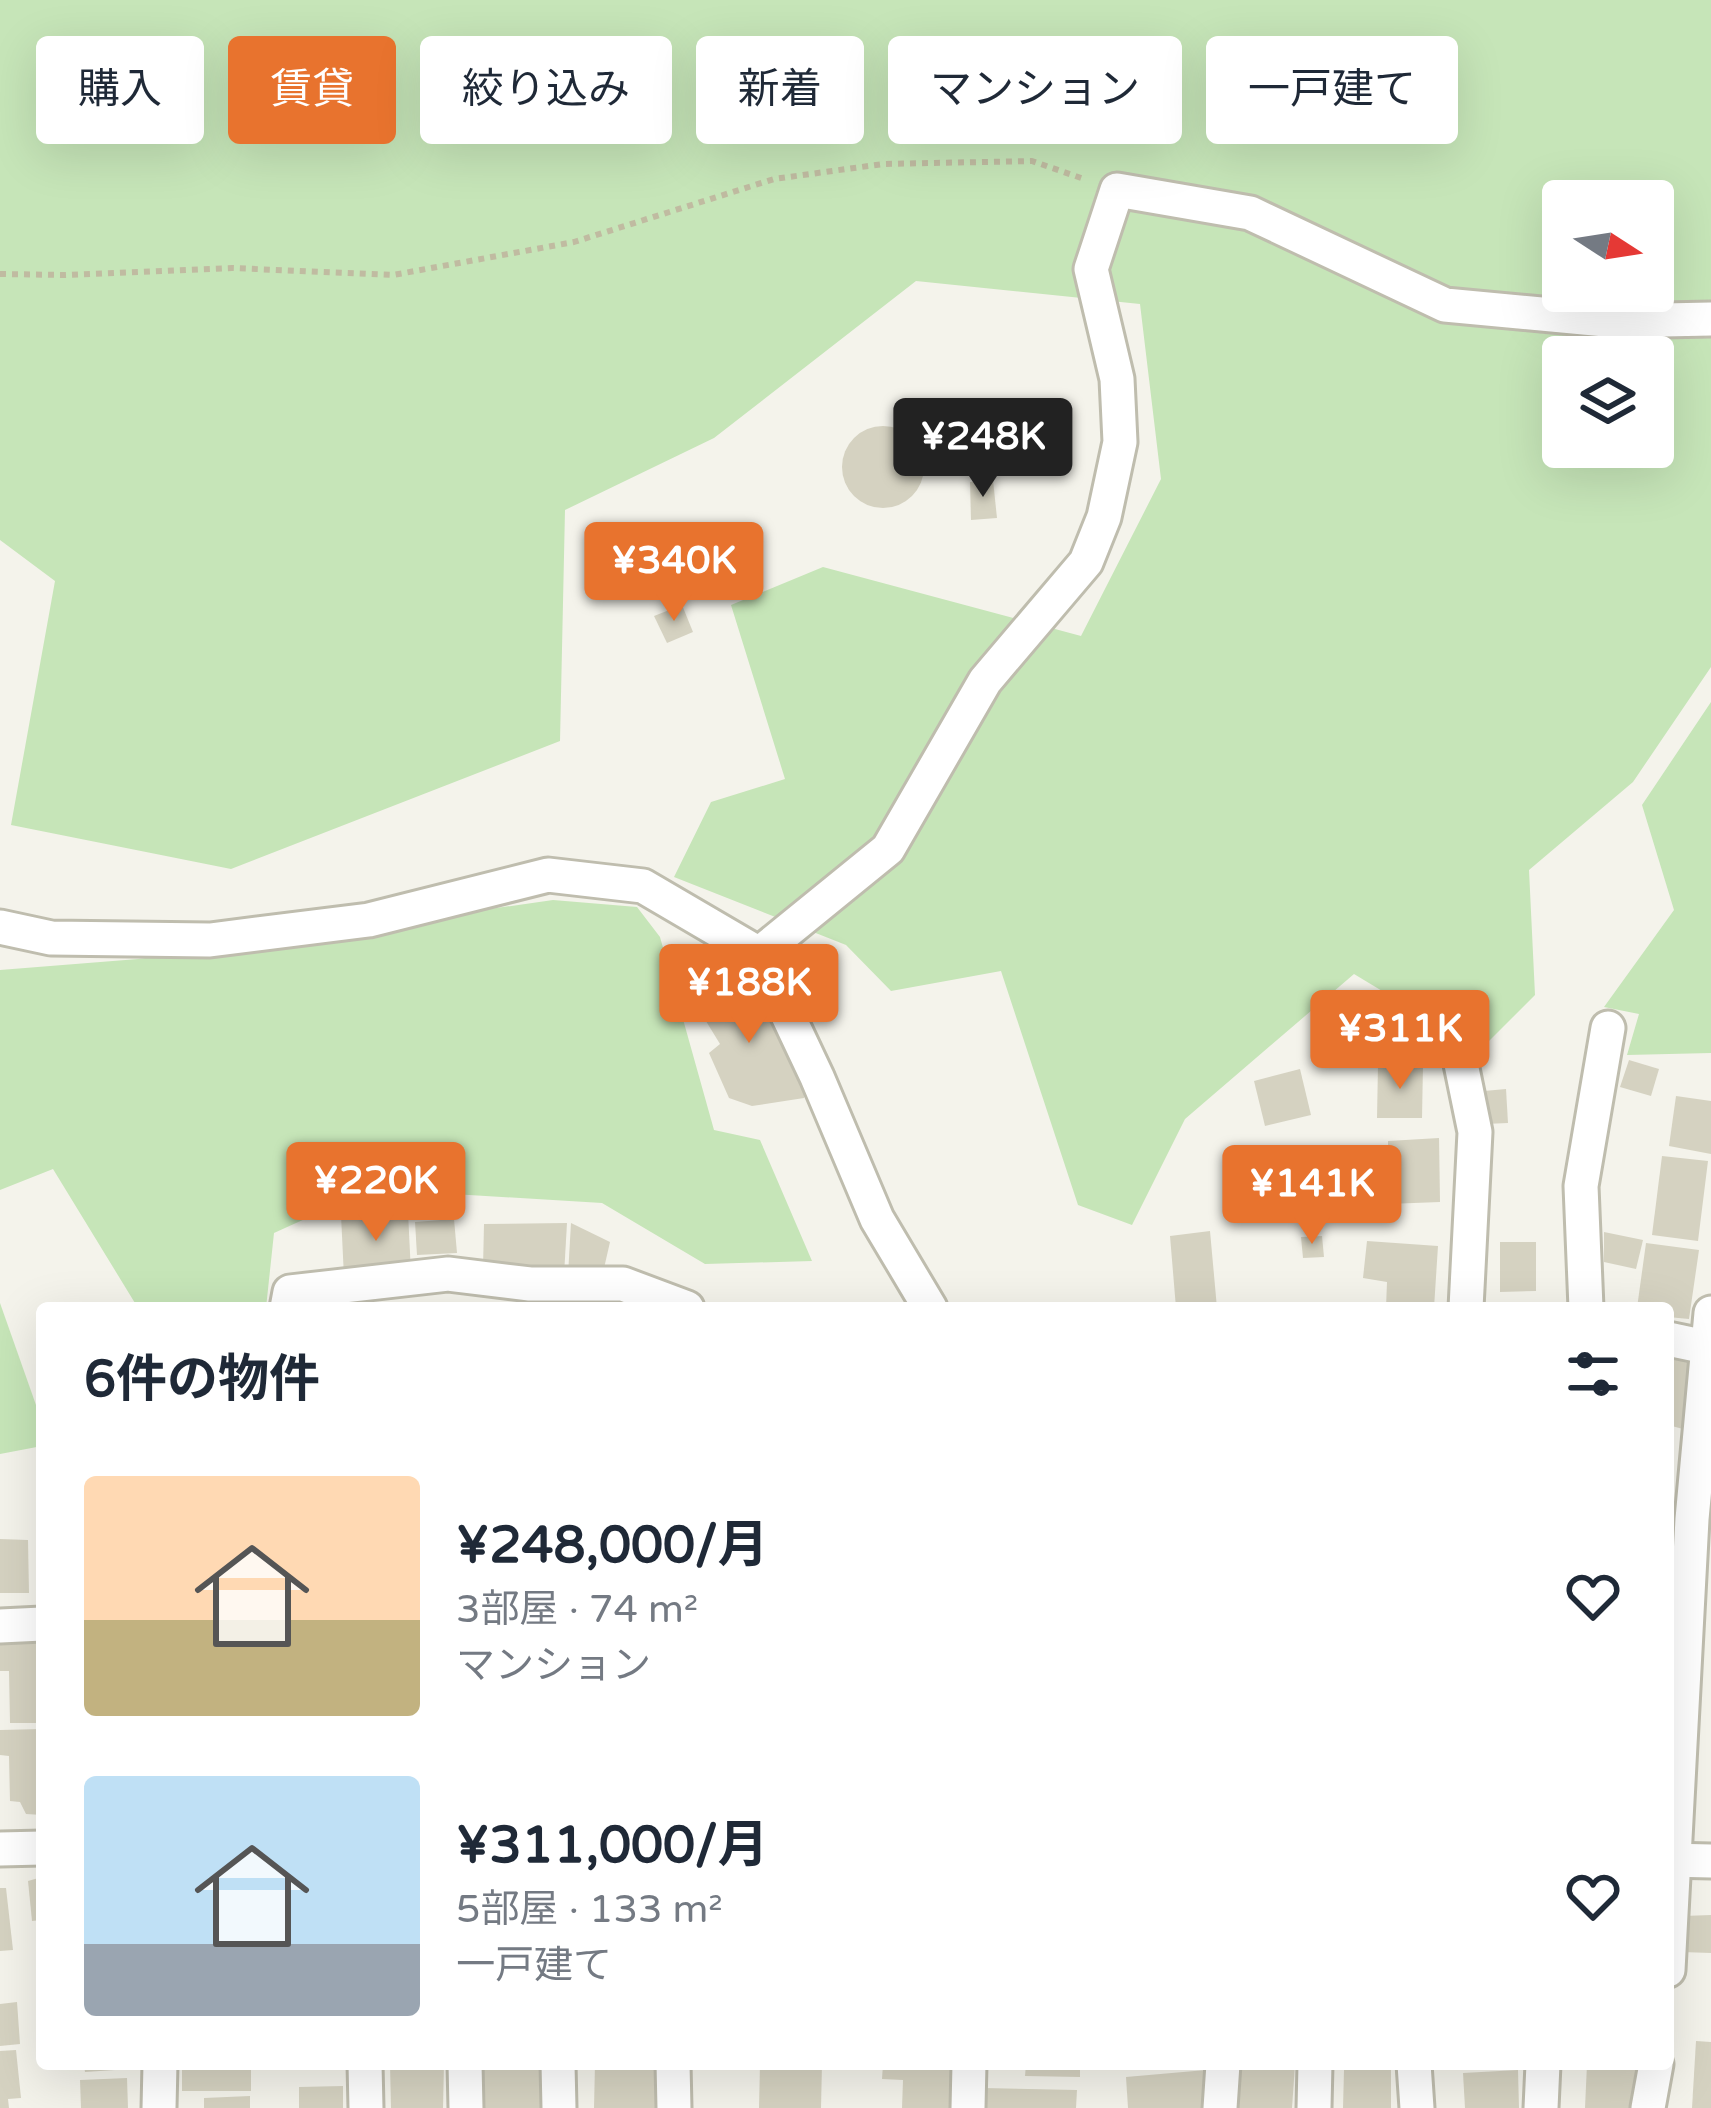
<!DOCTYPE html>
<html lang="ja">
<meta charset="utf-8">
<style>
body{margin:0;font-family:"Varela Round","Noto Sans JP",sans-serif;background:#f2f2f3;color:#1f2937;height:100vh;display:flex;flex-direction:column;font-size:45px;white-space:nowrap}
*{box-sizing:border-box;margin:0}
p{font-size:39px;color:#747a83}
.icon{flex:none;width:66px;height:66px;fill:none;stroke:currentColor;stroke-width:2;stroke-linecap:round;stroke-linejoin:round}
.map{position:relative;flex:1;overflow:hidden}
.sheet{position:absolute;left:36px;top:1302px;width:1638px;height:768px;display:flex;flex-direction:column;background:#fff;border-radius:12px;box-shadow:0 12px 48px #0002}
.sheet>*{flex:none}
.guide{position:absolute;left:36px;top:36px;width:1641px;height:108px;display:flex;gap:24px}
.needle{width:78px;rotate:102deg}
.tools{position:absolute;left:1542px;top:180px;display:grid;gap:24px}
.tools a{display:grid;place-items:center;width:132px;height:132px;border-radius:12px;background:#fff;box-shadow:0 12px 48px #0002;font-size:60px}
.price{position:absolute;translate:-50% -102px;padding:0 27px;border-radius:12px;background:#e8732e;color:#fff;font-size:39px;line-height:78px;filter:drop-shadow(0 3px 6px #0008)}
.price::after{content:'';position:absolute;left:50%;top:72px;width:36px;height:27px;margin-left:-18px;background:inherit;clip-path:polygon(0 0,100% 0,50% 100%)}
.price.on{background:#222;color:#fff}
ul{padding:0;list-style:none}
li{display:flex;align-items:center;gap:36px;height:300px;padding:0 48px}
li span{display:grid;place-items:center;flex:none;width:336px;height:240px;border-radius:12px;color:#555}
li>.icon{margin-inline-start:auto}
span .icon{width:144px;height:144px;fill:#fffc;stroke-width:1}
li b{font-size:51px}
h2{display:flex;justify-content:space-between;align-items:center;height:144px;padding:0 48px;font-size:51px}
.tag{padding:0 42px;border-radius:12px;background:#fff;box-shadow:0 12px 48px #0002;font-size:42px;line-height:108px}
.tag.on{background:#e8732e;color:#fff}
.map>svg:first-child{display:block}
</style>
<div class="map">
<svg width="1711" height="2108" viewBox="0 0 1711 2108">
<rect width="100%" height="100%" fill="#f4f3eb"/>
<g fill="#c6e5b8" fill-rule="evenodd">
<path d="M 0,0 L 1711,0 L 1711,667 L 1633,782 L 1529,870 L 1535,995 L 1480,1050 L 1354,974 L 1185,1119 L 1132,1225 L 1078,1205 L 1001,971 L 891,991 L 846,945 L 674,877 L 711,802 L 785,779 L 731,605 L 823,567 L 1081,636 L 1161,479 L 1140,304 L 916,281 L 714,438 L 565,510 L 560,741 L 231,869 L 11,825 L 55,581 L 0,540 ZM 1563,201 L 1653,201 L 1653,291 L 1563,291 ZM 1563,357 L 1653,357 L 1653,447 L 1563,447 Z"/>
<polygon points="1711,702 1711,1053 1627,1055 1639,1014 1604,1007 1674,910 1642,805"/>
<polygon points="553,900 637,907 660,937 714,1130 760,1140 812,1261 705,1264 602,1203 371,1189 274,1233 266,1308 138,1308 53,1169 0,1190 0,970 138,959"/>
<polygon points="0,1303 42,1422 42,1446 0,1454"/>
</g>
<g fill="#d5d2c1">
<circle cx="883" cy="467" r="41"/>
<polygon points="993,480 997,518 971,520 970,482"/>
<polygon points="682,605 693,632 667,643 654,616"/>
<polygon points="742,974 809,1084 804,1098 752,1106 729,1098 709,1053 720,1044 690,995"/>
<polygon points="1629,1060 1659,1069 1651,1096 1620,1087"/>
<polygon points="1378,1065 1423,1065 1422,1118 1377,1118"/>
<polygon points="1300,1069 1311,1115 1265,1126 1254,1081"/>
<polygon points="1506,1089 1508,1123 1485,1124 1484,1091"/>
<polygon points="1676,1096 1711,1101 1711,1154 1669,1146"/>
<polygon points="1439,1138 1440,1202 1388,1204 1388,1141"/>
<polygon points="1662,1156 1708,1161 1698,1241 1652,1235"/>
<polygon points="408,1212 411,1273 344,1277 341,1215"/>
<polygon points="454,1219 457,1253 417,1255 415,1222"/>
<polygon points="567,1223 564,1275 483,1268 484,1224"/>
<polygon points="571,1223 610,1242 602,1277 568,1275"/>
<polygon points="1210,1231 1217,1308 1176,1308 1170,1236"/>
<polygon points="1604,1232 1643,1240 1636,1269 1604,1262"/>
<polygon points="1322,1236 1324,1257 1303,1258 1301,1237"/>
<polygon points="1367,1241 1438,1246 1434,1308 1386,1308 1387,1282 1363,1278"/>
<polygon points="1500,1242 1536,1242 1536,1291 1500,1292"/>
<polygon points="1646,1243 1699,1250 1689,1319 1668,1317 1668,1308 1637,1308"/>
<polygon points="1668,1351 1694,1355 1683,1429 1668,1425"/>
<polygon points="0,1539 28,1540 29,1593 0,1593"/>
<polygon points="0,1638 42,1638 42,1723 10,1723 9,1671 0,1671"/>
<polygon points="42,1729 42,1815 26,1814 20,1802 10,1801 9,1756 0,1755 0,1730"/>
<polygon points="42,1877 42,1920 32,1921 28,1881"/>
<polygon points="0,1888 6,1888 13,1950 0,1951"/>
<polygon points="1711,1915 1711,1953 1682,1952 1684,1916"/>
<polygon points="17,2002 20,2044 0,2046 0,2004"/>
<polygon points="1696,2041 1711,2042 1711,2108 1692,2108"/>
<polygon points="16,2050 21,2098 8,2099 9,2108 0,2108 0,2051"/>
<polygon points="84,2064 130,2064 130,2069 85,2072"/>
<rect x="182" y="2064" width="69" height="27"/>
<polygon points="390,2064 444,2064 443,2108 391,2108"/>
<polygon points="595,2064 657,2064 657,2108 594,2108"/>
<polygon points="760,2064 822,2064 821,2108 759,2108"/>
<polygon points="883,2064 955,2064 954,2108 902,2108 903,2080 882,2079"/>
<polygon points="1026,2064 1080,2064 1080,2077 1025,2076"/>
<polygon points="1234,2064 1295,2065 1292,2108 1231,2108"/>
<polygon points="1587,2064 1636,2064 1635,2108 1585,2108"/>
<polygon points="541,2065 542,2108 479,2108 479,2067"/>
<polygon points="1391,2068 1391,2108 1343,2108 1344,2070"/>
<polygon points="1206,2070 1203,2108 1128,2108 1126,2077"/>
<polygon points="1518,2070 1519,2108 1465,2108 1463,2073"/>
<polygon points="127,2078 128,2108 81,2108 80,2080"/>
<polygon points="343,2086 343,2108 299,2108 299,2087"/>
<polygon points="982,2088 1077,2090 1076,2108 981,2108"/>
<polygon points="250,2096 250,2108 204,2108 204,2098"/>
</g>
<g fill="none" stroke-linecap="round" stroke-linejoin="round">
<g stroke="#bfbdae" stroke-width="39">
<g id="street">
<polyline points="0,927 51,938 210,940 369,920 548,875 643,886 759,954 817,1077 877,1219 930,1308"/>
<polyline points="759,954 888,849 985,681 1086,562 1104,517 1120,442 1117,379 1091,269 1117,190 1250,213 1445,305 1616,321 1711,319"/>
<polyline points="1460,1059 1475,1132 1466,1308"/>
<polyline points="287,1308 290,1292 448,1274 530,1284 623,1284 687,1308"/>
<polyline points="1586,1308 1581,1186 1608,1028"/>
<polyline points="1668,1339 1711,1348"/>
<polyline points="0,1626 42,1624"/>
<polyline points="0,1849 42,1848"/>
<polyline points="1668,1860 1711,1861"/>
<polyline points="1668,1970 1692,1519 1711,1313"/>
<polyline points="365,2064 366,2108"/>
<polyline points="465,2064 466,2108"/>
<polyline points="558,2064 559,2108"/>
<polyline points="673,2064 674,2108"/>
<polyline points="1414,2064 1417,2108"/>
<polyline points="159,2108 160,2064"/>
<polyline points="968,2108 969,2064"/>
<polyline points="1220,2108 1223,2064"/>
<polyline points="1314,2108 1315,2064"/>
<polyline points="1541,2108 1543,2064"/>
<polyline points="1648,2108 1656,2064"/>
</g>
</g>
<polyline stroke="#c0bba1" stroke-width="6" stroke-dasharray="6 6" stroke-linecap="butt" points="0,274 65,275 232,268 393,275 574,242 774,179 883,164 1032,161 1084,179"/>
<use href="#street" stroke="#fff" stroke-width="33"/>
</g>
</svg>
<div class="tools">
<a><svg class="needle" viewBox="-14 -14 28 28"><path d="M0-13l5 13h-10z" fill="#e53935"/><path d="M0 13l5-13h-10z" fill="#747a83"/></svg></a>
<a><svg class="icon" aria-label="layers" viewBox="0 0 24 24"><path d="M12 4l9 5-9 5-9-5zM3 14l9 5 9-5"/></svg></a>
</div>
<b class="price on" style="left:983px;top:500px">¥248K</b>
<b class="price" style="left:674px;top:624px">¥340K</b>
<b class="price" style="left:749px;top:1046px">¥188K</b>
<b class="price" style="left:1400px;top:1092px">¥311K</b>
<b class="price" style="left:376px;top:1244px">¥220K</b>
<b class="price" style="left:1312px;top:1247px">¥141K</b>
<div class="guide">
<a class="tag">購入</a>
<a class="tag on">賃貸</a>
<a class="tag">絞り込み</a>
<a class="tag">新着</a>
<a class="tag">マンション</a>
<a class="tag">一戸建て</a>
</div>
<section class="sheet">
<h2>6件の物件<svg class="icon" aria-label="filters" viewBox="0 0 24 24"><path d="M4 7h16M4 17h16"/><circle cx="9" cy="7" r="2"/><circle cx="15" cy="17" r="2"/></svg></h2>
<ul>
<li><span style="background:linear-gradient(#ffd9b3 60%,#c2b280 0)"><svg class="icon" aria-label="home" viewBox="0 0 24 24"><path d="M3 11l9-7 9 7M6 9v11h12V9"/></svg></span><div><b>¥248,000/月</b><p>3部屋 · 74 m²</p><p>マンション</p></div><svg class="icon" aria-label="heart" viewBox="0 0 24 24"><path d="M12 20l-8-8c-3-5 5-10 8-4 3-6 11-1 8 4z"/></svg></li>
<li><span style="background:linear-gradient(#bfe0f5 70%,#9aa5b1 0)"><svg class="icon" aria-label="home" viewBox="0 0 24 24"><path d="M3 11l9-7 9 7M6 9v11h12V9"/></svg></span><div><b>¥311,000/月</b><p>5部屋 · 133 m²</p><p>一戸建て</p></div><svg class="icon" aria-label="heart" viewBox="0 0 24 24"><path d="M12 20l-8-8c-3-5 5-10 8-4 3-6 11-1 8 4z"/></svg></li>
</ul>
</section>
</div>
